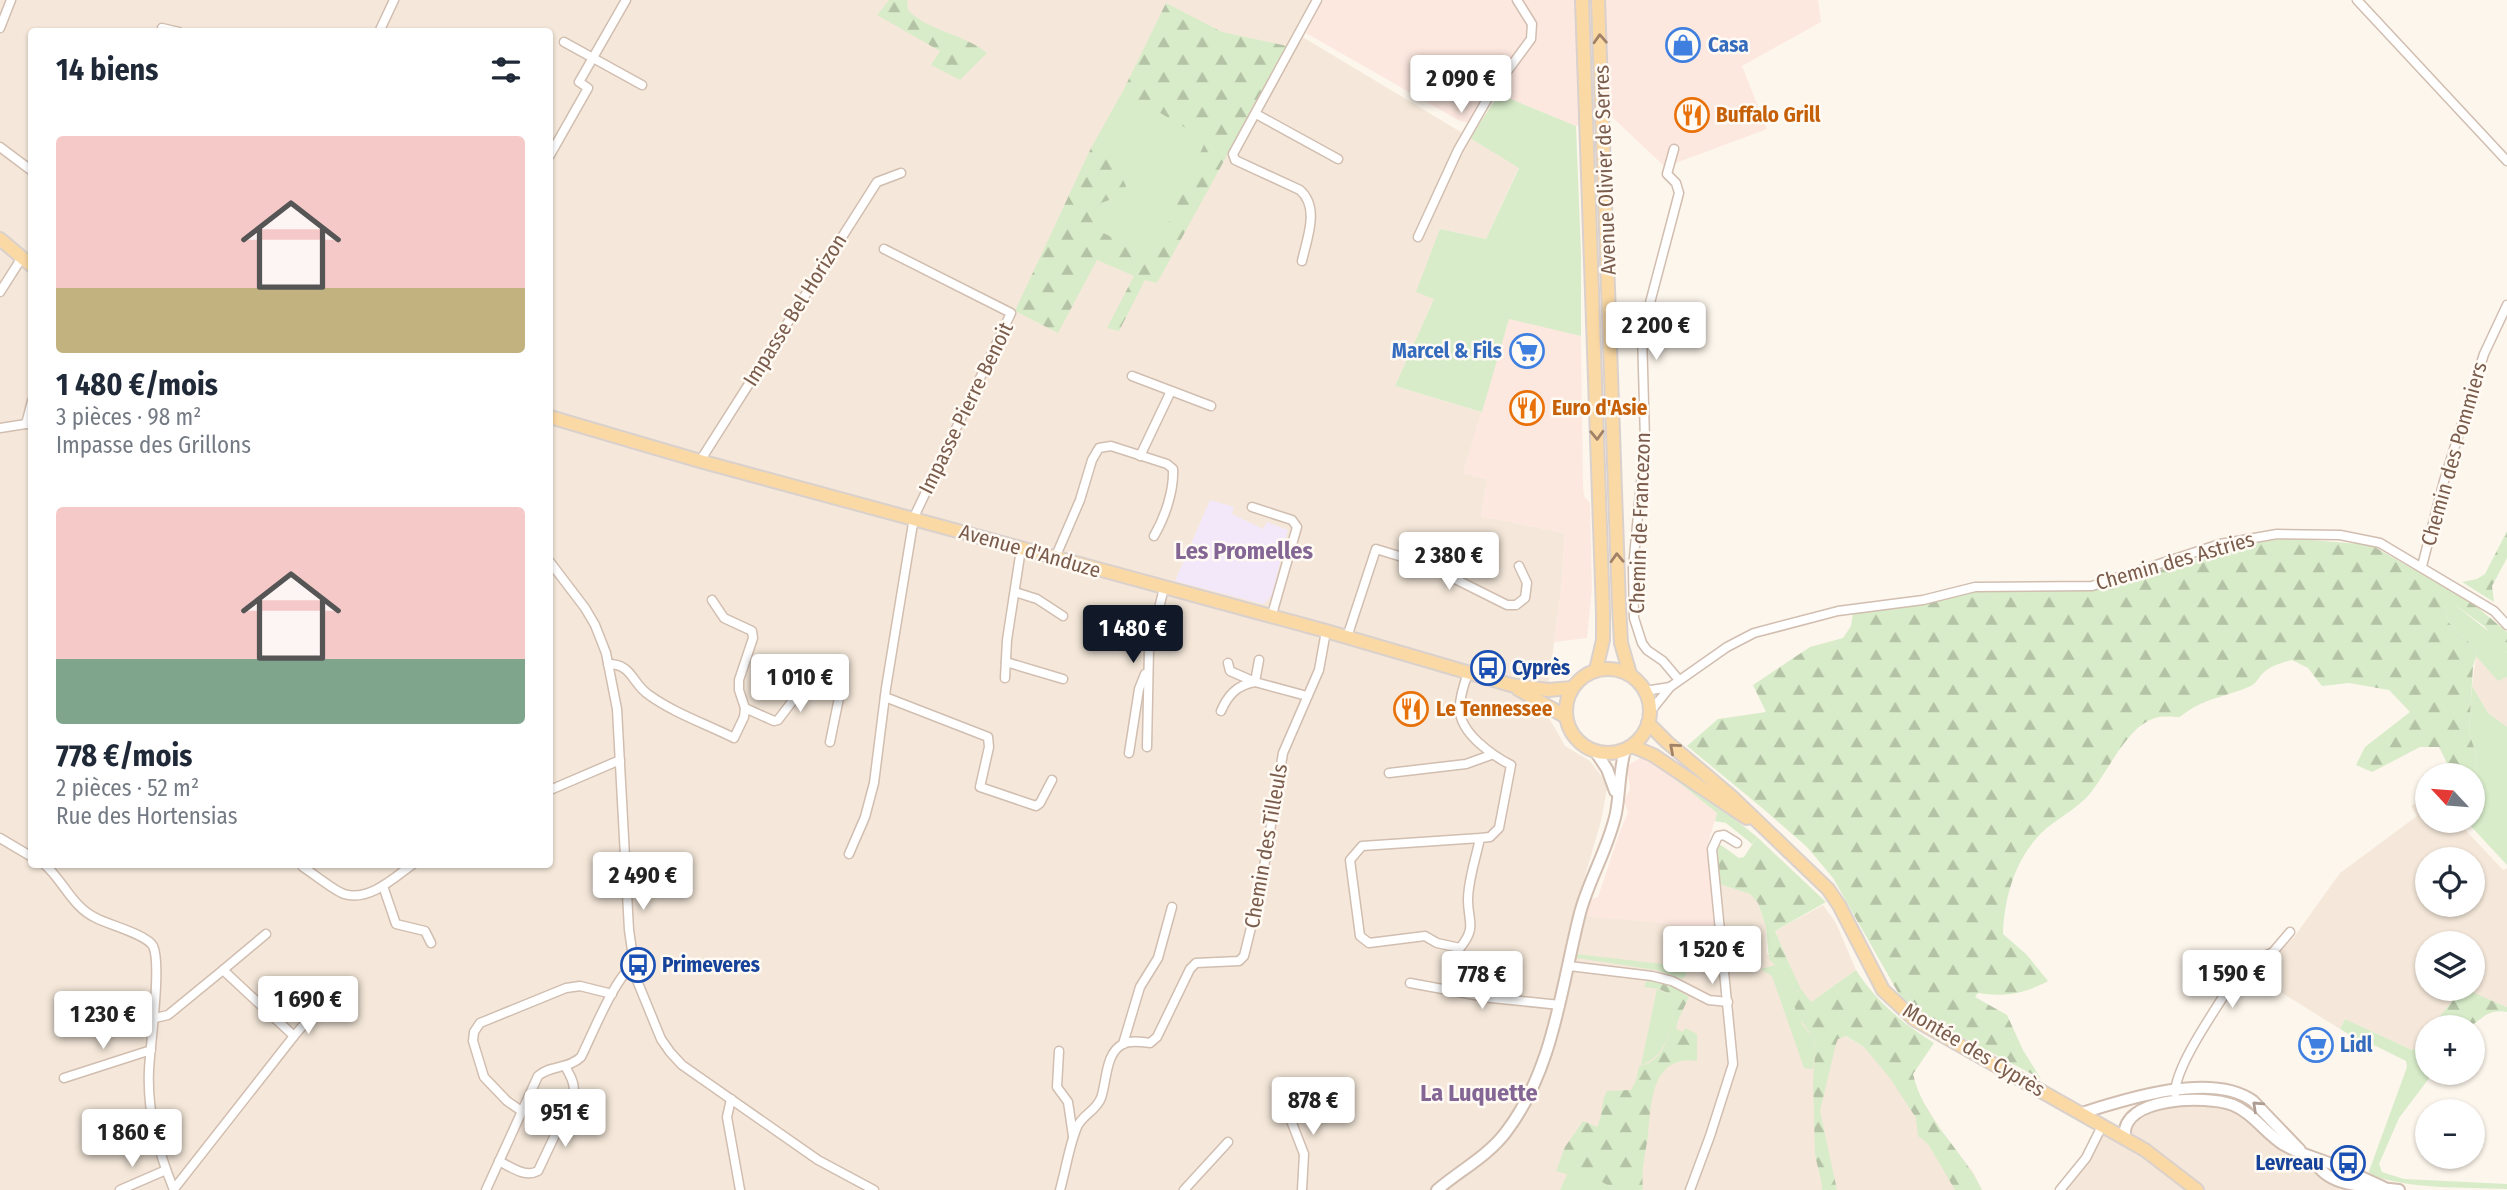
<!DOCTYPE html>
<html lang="fr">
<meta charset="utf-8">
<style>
body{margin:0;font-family:"Fira Sans Condensed",sans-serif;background:#f6f6f7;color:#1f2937;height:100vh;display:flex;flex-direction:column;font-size:26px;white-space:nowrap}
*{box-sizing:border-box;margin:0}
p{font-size:23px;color:#747a83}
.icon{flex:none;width:38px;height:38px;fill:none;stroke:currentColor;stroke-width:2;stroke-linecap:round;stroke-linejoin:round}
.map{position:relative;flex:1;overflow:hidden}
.sheet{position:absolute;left:28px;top:28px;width:525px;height:840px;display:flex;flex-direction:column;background:#fff;border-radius:7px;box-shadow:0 2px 5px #0004}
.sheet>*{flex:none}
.needle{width:46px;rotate:296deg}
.buttons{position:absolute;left:2415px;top:763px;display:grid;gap:14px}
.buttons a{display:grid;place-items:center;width:70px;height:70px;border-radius:50%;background:#fff;box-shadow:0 2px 5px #0004;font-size:35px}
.price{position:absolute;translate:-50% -60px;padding:0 16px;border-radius:7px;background:#fff;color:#222;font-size:23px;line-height:46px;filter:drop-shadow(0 2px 4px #0008)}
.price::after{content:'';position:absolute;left:50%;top:42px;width:21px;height:16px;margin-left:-10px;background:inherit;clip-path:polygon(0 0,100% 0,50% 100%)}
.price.on{background:#111827;color:#fff}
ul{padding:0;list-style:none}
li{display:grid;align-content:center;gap:14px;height:371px;padding:0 28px}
li span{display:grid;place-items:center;height:217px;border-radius:7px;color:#555}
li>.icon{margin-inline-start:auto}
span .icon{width:126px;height:126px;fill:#fffc;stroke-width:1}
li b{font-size:30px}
h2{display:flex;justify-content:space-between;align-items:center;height:84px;padding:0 28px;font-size:30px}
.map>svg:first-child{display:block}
</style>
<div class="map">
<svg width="2507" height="1190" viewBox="0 0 2507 1190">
<defs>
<pattern id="forest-firs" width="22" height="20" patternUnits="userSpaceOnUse" patternTransform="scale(1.75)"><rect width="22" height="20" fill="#d8ecc9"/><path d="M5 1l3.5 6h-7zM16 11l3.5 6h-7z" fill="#b4c2a5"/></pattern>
</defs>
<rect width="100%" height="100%" fill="#fdf6ec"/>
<g fill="#f5e8da" fill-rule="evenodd">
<path d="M 0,0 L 1313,0 L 1296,33 L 1519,167 L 1486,239 L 1440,229 L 1434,299 L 1395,386 L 1482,412 L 1463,473 L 1487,479 L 1481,516 L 1565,533 L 1562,582 L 1545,711 L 1565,746 L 1590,761 L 1603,778 L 1607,788 L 1601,821 L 1574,914 L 1673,924 L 1716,943 L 1711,882 L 1716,883 L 1750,894 L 1758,903 L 1766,927 L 1767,953 L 1784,974 L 1791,968 L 1775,931 L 1823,905 L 1836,923 L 1856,970 L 1811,1002 L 1830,1027 L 1912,1075 L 1913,1074 L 1918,1093 L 1942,1132 L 1973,1172 L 1982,1190 L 0,1190 ZM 32,32 L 550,32 L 550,864 L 32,864 Z"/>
<polygon points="2476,656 2498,680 2507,677 2507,727 2488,713 2472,686"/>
<path d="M 2427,796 L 2427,821 L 2457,821 L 2503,870 L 2507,868 L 2507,1007 L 2477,996 L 2468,989 L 2473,989 L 2473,943 L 2427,943 L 2427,989 L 2462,989 L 2431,1027 L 2427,1027 L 2422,1045 L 2412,1050 L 2345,1019 L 2340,1029 L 2261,980 L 2274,958 L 2294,937 L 2340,873 L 2417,816 L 2411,806 ZM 2427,859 L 2473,859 L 2473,905 L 2427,905 Z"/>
<polygon points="2175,1100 2231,1104 2281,1143 2399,1190 2060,1190 2086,1158 2102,1126 2124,1138 2126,1123"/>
</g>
<g fill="#fde8e0">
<polygon points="1323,0 1818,0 1821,22 1742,66 1767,129 1665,167 1613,118 1576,126 1489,90 1468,123 1458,120 1306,33"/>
<polygon points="1509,318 1581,336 1583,486 1584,496 1590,503 1592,588 1587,638 1554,642 1562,582 1565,533 1481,516 1487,479 1463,473"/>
<polygon points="1642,757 1666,772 1717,813 1708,843 1716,943 1714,945 1676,943 1673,924 1585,916 1589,900 1598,897 1620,831 1628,813 1624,801 1630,789 1627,766"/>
</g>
<polygon fill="#f3e8fa" points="1210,500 1234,507 1232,514 1263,529 1267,522 1288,530 1272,595 1264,604 1175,581"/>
<g fill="#d8ecc9">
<polygon points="1123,91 1207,139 1153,257 1093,228 1101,203 1118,197 1091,148"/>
<polygon points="1499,94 1576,126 1581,254 1581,336 1509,319 1482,412 1395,386 1434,299 1416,292 1440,229 1486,239 1519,168 1470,138"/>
<polygon points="2448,604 2454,604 2498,639 2507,653 2507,677 2498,681 2476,656 2478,651 2449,623 2445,606"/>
<polygon points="2472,686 2488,713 2507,727 2507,865 2467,822 2473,821 2478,776 2475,767 2477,756 2469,733"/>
<polygon points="1666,772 1721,808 1757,837 1752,844 1726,823 1715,821 1717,813"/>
<polygon points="1577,954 1679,966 1687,974 1682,979 1656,970 1577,958"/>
<polygon points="1775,965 1784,974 1791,968 1801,989 1797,991 1802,1024 1813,1038 1815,1050 1813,1069 1804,1068 1772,976 1761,969"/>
<path d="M 1657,989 L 1674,996 C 1672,1023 1670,1055 1641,1065 Z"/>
<path d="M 2345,1019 L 2412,1050 L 2422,1045 L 2427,1059 L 2427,1073 L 2433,1073 L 2399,1118 L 2379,1164 L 2382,1172 L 2404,1179 L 2507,1184 L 2507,1189 C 2462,1187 2411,1190 2368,1174 L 2407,1067 L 2406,1061 L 2376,1046 L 2362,1042 L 2340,1029 Z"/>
<polygon points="1579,1170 1617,1190 1560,1190 1567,1175"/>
</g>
<g fill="url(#forest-firs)">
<path d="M 889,0 L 907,0 L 908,10 C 928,31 964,34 987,53 L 960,80 L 931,65 L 940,51 L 877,15 Z"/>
<path d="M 1166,3 L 1222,32 L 1287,46 L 1157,283 L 1145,280 L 1119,331 L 1107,328 L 1134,276 L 1097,260 L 1058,333 L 1015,311 L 1091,148 C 1108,155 1119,170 1126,186 L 1118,197 L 1101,203 L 1093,228 L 1153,257 L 1206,140 L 1123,91 Z"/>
<polygon points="2507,531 2507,558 2492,586 2494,602 2462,582 2477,579 2485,574"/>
<path d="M 2287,538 L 2371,545 L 2472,603 L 2507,632 L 2507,653 L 2484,626 L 2454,604 L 2448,604 L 2445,606 L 2449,623 L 2478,651 L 2473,666 L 2469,733 L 2477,756 L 2475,767 L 2478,776 L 2473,808 L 2473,775 L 2447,763 L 2439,747 L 2420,747 L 2372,772 L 2356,765 L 2365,747 L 2410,712 L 2389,690 L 2349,683 L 2322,686 L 2308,668 L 2292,660 C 2281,663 2270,666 2262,674 C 2258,679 2256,683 2251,686 C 2224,698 2204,697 2180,717 C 2174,717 2166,716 2159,717 C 2126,723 2107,777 2085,799 C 2070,814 2048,823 2035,840 C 2013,866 2004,901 2003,934 L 2026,954 L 2048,981 C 2024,994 2005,997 1978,993 L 1975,997 L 2007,1015 L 2023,1050 L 2041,1079 L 1932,1021 L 1900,996 L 1833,878 L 1807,847 L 1761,807 L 1687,746 L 1718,719 L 1766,712 L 1753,685 L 1810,647 L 1843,638 L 1851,626 L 1853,612 L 1970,592 L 2099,589 L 2236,546 Z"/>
<polygon points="1757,837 1826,902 1775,931 1791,968 1787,973 1784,974 1769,959 1766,927 1758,903 1750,894 1716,883 1714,854 1716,847 1721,845 1739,858 1744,857"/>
<path d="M 1856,970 C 1876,1001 1902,1023 1934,1043 L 1913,1074 C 1923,1119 1962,1149 1982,1190 L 1955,1190 L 1928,1144 L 1918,1136 L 1916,1118 L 1890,1078 L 1864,1047 L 1846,1036 L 1838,1039 L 1836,1044 L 1820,1111 L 1837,1190 L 1822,1190 C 1822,1177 1816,1165 1815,1152 C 1814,1128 1814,1104 1813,1081 C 1813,1067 1818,1049 1812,1037 C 1804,1021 1790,1012 1795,993 L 1801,989 L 1811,1002 Z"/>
<path d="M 1647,980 L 1675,987 L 1689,997 L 1678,1020 L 1676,1029 L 1683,1032 L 1685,1028 L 1697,1034 L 1697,1061 C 1651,1054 1651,1105 1648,1136 C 1645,1156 1641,1168 1643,1190 L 1617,1190 L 1579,1170 L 1569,1175 L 1556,1171 L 1565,1147 L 1583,1121 L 1597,1127 C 1604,1114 1600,1103 1607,1091 L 1631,1090 L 1636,1081 L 1639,1066 C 1670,1061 1672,1021 1674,996 L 1659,989 L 1644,987 Z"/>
<path d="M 2462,989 C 2468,989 2498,1004 2507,1007 L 2507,1012 C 2485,1008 2480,1024 2466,1027 C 2456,1030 2442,1027 2431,1027 Z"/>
</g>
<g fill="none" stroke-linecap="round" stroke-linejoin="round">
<g stroke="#d1beb0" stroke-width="11">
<g id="minor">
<polyline points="2357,0 2507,161"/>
<polyline points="0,28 11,0"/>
<polyline points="162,28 179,32"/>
<polyline points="379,32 394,0"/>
<polyline points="564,42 642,85"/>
<polyline points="1256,114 1338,159"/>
<polyline points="0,147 32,171"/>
<polyline points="1674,149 1667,174 1676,183 1679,193 1642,333 1645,440 1633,568 1634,618 1642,643 1647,650 1663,661 1679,680"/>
<polyline points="550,155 588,88 579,82 626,0"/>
<polyline points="1418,237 1458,150 1489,96 1531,39 1532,24 1517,0"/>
<path d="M 1302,261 C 1307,238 1320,208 1300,190 L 1235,160 L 1233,154 L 1317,0"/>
<polyline points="0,292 21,259"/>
<polyline points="1132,376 1211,406"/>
<polyline points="26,424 32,401"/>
<polyline points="0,428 32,423"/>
<polyline points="1140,456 1171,391"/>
<polyline points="700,461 877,182 901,173"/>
<polyline points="1252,507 1292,520 1297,527 1271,618"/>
<path d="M 1055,558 L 1080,500 L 1092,460 L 1099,448 L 1111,446 L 1167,464 L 1173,469 C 1174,491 1165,517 1154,536"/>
<polyline points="550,562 585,608 595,625 606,653 617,709 629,930 636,978 661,1039 670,1052 682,1065 818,1160 874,1190"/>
<polyline points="2422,566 2444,481 2484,354 2507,305"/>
<polyline points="1015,592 1037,599 1063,616"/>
<polyline points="1347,637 1376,549 1425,564 1507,605 1516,605 1525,598 1527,583 1519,566"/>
<polyline points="1006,662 1063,679"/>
<polyline points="1228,663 1230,671 1255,682 1307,696"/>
<path d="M 608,664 C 633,664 631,683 649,695 C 674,713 706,724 734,738 L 744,717 L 745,708 L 739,690 L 739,680 L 753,638 L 752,631 L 724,618 L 712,600"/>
<path d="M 1468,673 C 1464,684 1459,698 1460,710 C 1460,733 1493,756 1511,765 L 1499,828 L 1490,837 L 1480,838 C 1476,858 1468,880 1468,900 C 1468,922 1477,927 1460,948 L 1437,943 L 1425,936 L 1369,943 L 1360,936 L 1350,860 L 1362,846 L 1480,838"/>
<polyline points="1005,678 1007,640 1021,549"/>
<polyline points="1645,691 1670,687"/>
<polyline points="885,697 988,737 989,747 980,787 1036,806 1040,803 1052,780"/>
<polyline points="745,708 774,721 778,720 807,682 833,686 840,693 830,742"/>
<path d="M 1221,711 C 1228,695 1237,685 1255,682 L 1259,660"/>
<polyline points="1650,712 1670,687 1727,647 1754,633 1838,611 1923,600 1975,587 2092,586 2220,544 2277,534 2340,535 2380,543 2494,611 2507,625"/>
<polyline points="1147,747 1149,648 1164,588"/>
<polyline points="1129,753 1139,689 1145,674"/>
<polyline points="1389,773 1466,764 1491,755"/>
<polyline points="550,790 620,760"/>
<polyline points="0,838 32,857"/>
<polyline points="849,854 865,817 874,783 886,688 914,517 1011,313 884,249"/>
<path d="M 44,864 C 63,880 72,907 96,918 C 109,925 146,934 153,946 C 162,964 150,1046 149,1070 C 147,1112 158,1151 174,1190"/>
<path d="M 303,867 C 314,874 333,890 344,894 C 369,902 395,877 413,864"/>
<polyline points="383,886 396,924 425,931 431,943"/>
<polyline points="1569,966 1652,976 1672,981 1709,1000 1728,1002"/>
<polyline points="223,970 266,934"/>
<polyline points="1410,983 1491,998 1560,1005"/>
<polyline points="155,1018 168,1015 223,970 294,1036 174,1189"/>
<polyline points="294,1036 325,1000"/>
<polyline points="1123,1044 1140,987 1158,958 1172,907"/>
<polyline points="1059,1051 1057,1087 1068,1102 1073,1136"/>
<polyline points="64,1078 151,1050"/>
<polyline points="1288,1084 1290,1118 1304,1154 1302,1190"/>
<path d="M 2175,1093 C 2176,1063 2220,1004 2236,976 L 2246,966 L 2273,952 L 2290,932"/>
<polyline points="731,1099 727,1117 740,1190"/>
<polyline points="520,1110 507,1101 484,1077 473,1041 474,1032 480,1023 566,988 580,986 612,994"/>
<path d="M 499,1161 C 511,1167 525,1178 538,1171 L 573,1097 C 576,1085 571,1077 565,1066"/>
<polyline points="120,1190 166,1170"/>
<path d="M 486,1190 L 538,1076 C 550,1065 569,1069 581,1057 C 593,1033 614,979 634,964"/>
<path d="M 1060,1190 C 1066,1169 1069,1146 1077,1127 C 1083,1114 1096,1111 1101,1098 C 1107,1081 1105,1053 1123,1044 C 1131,1040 1141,1042 1150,1043 L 1157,1037 L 1190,969 L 1196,963 L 1239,961 L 1244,956 L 1260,891 L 1283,753 L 1319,670 L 1326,631"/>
<polyline points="1184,1190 1228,1142"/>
<polyline points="1690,1190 1710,1136 1733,1064 1712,849 1718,836 1724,835 1737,843"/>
<polyline points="2060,1190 2086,1158 2102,1126"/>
</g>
</g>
<g stroke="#d1beb0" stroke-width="14">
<g id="tertiary">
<polyline points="1595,751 1607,769 1615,791"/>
<path d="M 2082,1113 C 2126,1099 2212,1071 2253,1101 L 2300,1150"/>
<path d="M 2125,1138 C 2119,1096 2207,1095 2233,1105 C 2253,1113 2266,1134 2284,1145 C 2300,1154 2317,1158 2334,1165 C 2351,1172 2367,1180 2383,1187"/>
<path d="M 2315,1160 C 2326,1189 2373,1186 2399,1190"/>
<path d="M 1437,1190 C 1459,1171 1488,1156 1506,1132 C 1554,1069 1561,987 1580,913 C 1589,879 1609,847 1616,813 C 1620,792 1619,771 1625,750"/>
</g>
</g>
<g stroke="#dad1cd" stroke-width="16">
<g id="primary">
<polyline points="1582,0 1603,613 1603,640 1596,670"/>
<polyline points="1598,0 1619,606 1621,643 1630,674"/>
<polyline points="0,239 32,266"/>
<polyline points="550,417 700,461 1326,631 1511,685 1548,690 1572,688"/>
<circle cx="1608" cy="711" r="42"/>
<polyline points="1518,689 1566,717"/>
<polyline points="1648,723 1667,742 1731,796 1828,889 1839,905 1883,990 1914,1019 1935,1031 2145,1150 2197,1190"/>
<polyline points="1632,746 1653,755 1747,818"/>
</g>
</g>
<use href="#minor" stroke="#fff" stroke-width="8"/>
<use href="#tertiary" stroke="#fff" stroke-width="10"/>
<use href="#primary" stroke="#fbd9a5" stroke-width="12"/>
</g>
<defs><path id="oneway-chevron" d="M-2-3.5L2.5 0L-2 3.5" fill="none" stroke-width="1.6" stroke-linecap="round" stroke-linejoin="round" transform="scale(1.75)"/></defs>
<g stroke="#a18267">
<use href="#oneway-chevron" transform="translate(1600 39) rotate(-93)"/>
<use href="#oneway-chevron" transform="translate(1597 435) rotate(88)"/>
<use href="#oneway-chevron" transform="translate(1617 558) rotate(-92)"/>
<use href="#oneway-chevron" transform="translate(1674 748) rotate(-139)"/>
</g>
<use stroke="#af9d94" href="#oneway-chevron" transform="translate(2257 1106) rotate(-137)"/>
<defs>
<g id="shop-ring" transform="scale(1.75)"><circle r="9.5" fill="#fffaf3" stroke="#3f7fe0" stroke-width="1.5"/><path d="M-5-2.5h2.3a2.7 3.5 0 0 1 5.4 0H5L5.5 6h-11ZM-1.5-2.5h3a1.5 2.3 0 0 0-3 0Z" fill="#3f7fe0"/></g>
<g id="restaurant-ring" transform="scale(1.75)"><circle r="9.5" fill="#fffaf3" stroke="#e8710a" stroke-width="1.5"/><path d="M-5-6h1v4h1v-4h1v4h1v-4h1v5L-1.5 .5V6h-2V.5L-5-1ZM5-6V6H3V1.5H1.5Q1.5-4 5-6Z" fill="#e8710a"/></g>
<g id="supermarket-ring" transform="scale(1.75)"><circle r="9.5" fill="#fffaf3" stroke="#3f7fe0" stroke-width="1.5"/><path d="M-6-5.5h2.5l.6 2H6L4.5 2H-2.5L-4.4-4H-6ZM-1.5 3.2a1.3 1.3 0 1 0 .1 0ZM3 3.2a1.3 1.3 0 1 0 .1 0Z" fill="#3f7fe0"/></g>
<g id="bus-ring" transform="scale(1.75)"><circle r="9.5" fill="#fffaf3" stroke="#1a4fb4" stroke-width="1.5"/><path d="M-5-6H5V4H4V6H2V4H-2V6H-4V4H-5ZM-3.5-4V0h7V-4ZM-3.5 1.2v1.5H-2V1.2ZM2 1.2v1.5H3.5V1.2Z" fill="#1a4fb4"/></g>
</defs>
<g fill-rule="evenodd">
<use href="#shop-ring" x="1683" y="45"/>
<use href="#restaurant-ring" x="1692" y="115"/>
<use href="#supermarket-ring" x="1527" y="351"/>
<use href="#restaurant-ring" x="1527" y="408"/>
<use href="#bus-ring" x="1488" y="668"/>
<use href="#restaurant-ring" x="1411" y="709"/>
<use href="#bus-ring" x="638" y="965"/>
<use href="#supermarket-ring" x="2316" y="1045"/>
<use href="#bus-ring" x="2348" y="1163"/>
</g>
<g text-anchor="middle" stroke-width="5" stroke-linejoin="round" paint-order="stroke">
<g font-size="21" font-weight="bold" fill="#366cbe" stroke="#fffaf3" text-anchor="start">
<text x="1708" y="52">Casa</text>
<text x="1502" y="358" text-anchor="end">Marcel &amp; Fils</text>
<text x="2340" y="1052">Lidl</text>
</g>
<g font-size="21" font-weight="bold" fill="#c56008" stroke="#fffaf3" text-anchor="start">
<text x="1716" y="122">Buffalo Grill</text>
<text x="1552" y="415">Euro d'Asie</text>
<text x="1436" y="716">Le Tennessee</text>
</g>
<g font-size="21" fill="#7a5c4d" stroke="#fffaf3">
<text transform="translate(1605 170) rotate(-92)" y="7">Avenue Olivier de Serres</text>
<text transform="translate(795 310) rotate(-58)" y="7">Impasse Bel Horizon</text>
<text transform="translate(966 408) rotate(-64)" y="7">Impasse Pierre Benoit</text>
<text transform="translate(2454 454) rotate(-74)" y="7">Chemin des Pommiers</text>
<text transform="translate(1640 523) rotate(-88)" y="7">Chemin de Francezon</text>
<text transform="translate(1030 551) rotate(16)" y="7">Avenue d'Anduze</text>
<text transform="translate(2175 561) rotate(-16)" y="7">Chemin des Astries</text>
<text transform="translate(1266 846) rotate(-80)" y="7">Chemin des Tilleuls</text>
<text transform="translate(1974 1050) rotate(31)" y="7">Montée des Cyprès</text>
</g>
<g font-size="21" font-weight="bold" fill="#164399" stroke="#fffaf3" text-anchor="start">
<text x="1512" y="675">Cyprès</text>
<text x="662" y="972">Primeveres</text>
<text x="2324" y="1170" text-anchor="end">Levreau</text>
</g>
<g font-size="24" font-weight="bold" fill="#846695" stroke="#fffaf3">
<text x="1244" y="559">Les Promelles</text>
<text x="1479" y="1101">La Luquette</text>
</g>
</g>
</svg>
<div class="buttons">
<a><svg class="needle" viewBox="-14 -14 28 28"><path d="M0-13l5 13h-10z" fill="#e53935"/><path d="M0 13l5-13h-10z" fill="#747a83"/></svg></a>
<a><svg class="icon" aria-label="locate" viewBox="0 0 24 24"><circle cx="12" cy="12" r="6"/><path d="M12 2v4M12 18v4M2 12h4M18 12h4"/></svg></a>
<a><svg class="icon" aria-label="layers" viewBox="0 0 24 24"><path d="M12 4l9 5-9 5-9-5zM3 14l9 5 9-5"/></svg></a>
<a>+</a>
<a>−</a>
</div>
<b class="price" style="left:1461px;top:115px">2 090 €</b>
<b class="price" style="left:1656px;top:362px">2 200 €</b>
<b class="price" style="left:1449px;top:592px">2 380 €</b>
<b class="price on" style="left:1133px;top:665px">1 480 €</b>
<b class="price" style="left:800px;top:714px">1 010 €</b>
<b class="price" style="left:643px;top:912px">2 490 €</b>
<b class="price" style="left:1712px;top:986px">1 520 €</b>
<b class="price" style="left:2232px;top:1010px">1 590 €</b>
<b class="price" style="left:1482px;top:1011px">778 €</b>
<b class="price" style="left:308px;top:1036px">1 690 €</b>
<b class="price" style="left:103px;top:1051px">1 230 €</b>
<b class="price" style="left:1313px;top:1137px">878 €</b>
<b class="price" style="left:565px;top:1149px">951 €</b>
<b class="price" style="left:132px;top:1169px">1 860 €</b>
<section class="sheet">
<h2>14 biens<svg class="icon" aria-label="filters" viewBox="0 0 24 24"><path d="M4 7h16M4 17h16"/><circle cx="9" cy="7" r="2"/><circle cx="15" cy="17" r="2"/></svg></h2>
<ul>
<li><span style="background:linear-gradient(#f6c9c9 70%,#c2b280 0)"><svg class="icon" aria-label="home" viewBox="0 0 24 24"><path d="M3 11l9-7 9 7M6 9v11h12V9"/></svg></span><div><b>1 480 €/mois</b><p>3 pièces · 98 m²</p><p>Impasse des Grillons</p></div></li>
<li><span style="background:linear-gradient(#f6c9c9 70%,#7fa58c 0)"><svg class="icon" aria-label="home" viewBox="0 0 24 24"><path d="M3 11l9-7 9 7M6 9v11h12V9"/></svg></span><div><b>778 €/mois</b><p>2 pièces · 52 m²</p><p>Rue des Hortensias</p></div></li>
</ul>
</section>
</div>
